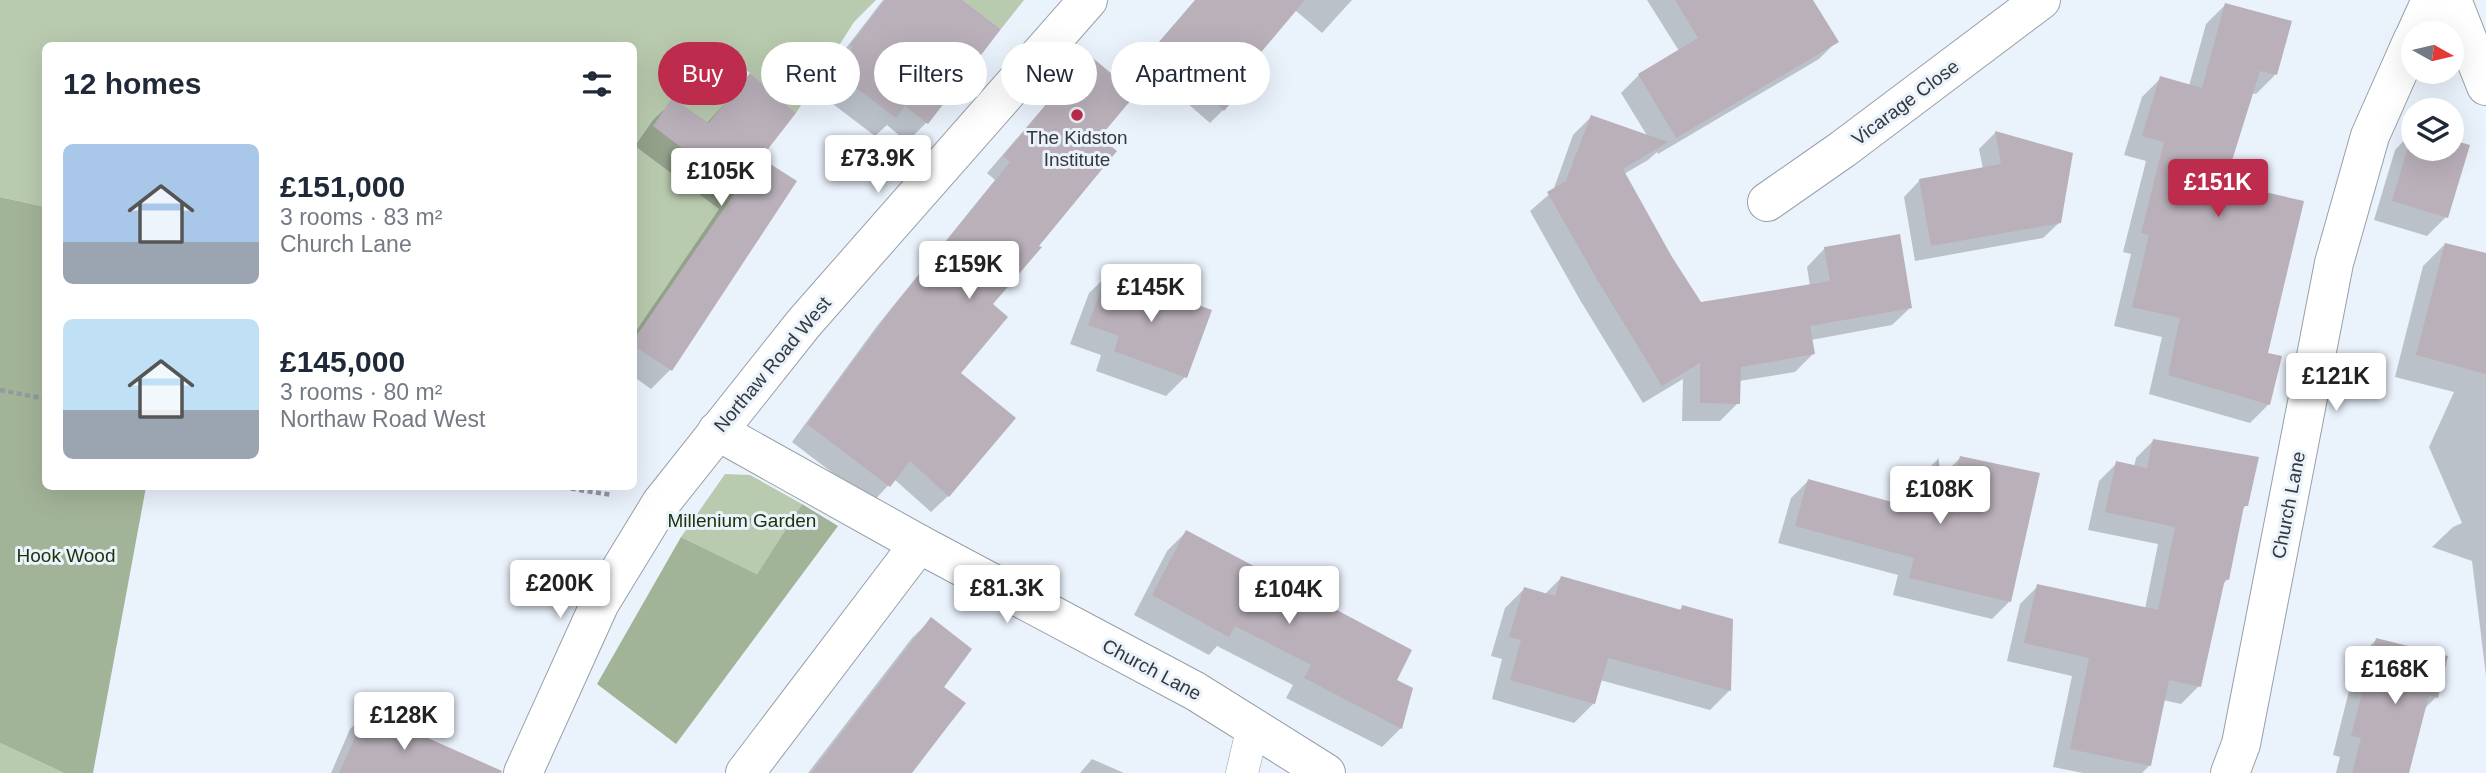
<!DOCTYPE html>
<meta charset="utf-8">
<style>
body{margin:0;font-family:Arial,sans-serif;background:#f2f2f3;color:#1f2937;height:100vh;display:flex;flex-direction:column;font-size:26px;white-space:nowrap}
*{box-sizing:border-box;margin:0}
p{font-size:23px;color:#747a83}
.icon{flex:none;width:38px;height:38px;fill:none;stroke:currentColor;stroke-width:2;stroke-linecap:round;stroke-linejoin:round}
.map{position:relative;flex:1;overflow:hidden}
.drawer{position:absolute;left:42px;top:42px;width:595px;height:448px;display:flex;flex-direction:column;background:#fff;border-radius:10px;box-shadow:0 7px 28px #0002}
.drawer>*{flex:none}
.hud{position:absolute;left:658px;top:42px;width:665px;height:63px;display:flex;gap:14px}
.needle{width:46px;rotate:98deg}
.fabs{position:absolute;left:2401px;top:21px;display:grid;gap:14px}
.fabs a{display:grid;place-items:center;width:63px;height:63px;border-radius:50%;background:#fff;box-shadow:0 7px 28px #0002;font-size:35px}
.price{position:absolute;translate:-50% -60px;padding:0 16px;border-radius:7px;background:#fff;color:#222;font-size:23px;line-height:46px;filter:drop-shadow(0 2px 4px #0008)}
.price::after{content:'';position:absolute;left:50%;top:42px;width:21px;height:16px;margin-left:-10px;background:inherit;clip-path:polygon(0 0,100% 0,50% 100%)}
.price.on{background:#bd2c4c;color:#fff}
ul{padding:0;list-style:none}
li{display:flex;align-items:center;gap:21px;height:175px;padding:0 21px}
li span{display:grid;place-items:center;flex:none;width:196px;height:140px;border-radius:10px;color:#555}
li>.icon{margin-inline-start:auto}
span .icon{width:84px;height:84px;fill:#fffc;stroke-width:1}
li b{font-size:30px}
h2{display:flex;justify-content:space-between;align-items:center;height:84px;padding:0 21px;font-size:30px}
.pill{padding:0 24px;border-radius:32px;background:#fff;box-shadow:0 7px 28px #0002;font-size:24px;line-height:63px}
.pill.on{background:#bd2c4c;color:#fff}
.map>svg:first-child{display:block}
</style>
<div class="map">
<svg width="2486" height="773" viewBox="0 0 2486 773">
<rect width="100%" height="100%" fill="#eaf2fc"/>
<g fill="#b9cbaf">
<polygon points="0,0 876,0 854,22 796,113 729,55 715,54 708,64 709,77 731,96 686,151 737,190 634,340 634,46 46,46 45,207 0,197"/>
<polygon points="963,0 1024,0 1001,29"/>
<polygon points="725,474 750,475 802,504 757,574 681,537"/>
<polygon points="0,743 64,773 0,773"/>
</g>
<g fill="#a2b498">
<polygon points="0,197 45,207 46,486 146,487 93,773 64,773 0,743"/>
<polygon points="802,504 838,526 676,744 597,684 681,537 757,574"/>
</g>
<g fill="#0003">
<polygon points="883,0 960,0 927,122 907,142 887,125 875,136 817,92 835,67 833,65"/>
<polygon points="1212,0 1352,0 1322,33 1295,10 1251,62 1223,110 1210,123 1141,63 1178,20"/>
<polygon points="1647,0 1811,0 1836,42 1819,59 1658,154 1657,152 1648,160 1624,174 1671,258 1700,304 1810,286 1807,267 1825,248 1911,307 1892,325 1811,340 1813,354 1795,372 1739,381 1738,403 1720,421 1682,421 1683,379 1643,403 1580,300 1530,211 1553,191 1573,135 1591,117 1648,137 1621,93 1639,75 1679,51"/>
<polygon points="2225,5 2275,75 2256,94 2251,93 2222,185 2266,354 2269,404 2250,423 2149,394 2162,337 2114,326 2131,254 2123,252 2146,161 2124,155 2142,97 2161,78 2189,86 2206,24"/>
<polygon points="1088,56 1098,137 991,304 958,373 948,496 931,512 894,479 872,503 792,442 877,326 995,180 987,173"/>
<polygon points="750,75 759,158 795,182 670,370 651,389 634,377 634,334 719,209 635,146 653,120 673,101 707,123"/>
<polygon points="2413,131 2413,149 2452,149 2452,142 2468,146 2446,217 2427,236 2374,220 2395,150"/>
<polygon points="1995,133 2071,154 2060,222 2043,238 1915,261 1904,197 1920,180 1983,169 1979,149"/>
<polygon points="2445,244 2486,255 2486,676 2472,561 2432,547 2453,527 2462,523 2429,447 2454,392 2395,377 2423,266"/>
<polygon points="1109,274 1185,377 1166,396 1096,371 1101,355 1070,344 1089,293"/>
<polygon points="2154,440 2246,505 2242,510 2228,579 2222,585 2199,686 2181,704 2163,700 2150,765 2142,773 2083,773 2053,767 2072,676 2007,661 2020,604 2038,586 2145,609 2158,544 2088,530 2099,481 2117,463 2134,467 2136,458"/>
<polygon points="1960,458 2009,602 1992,619 1893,595 1898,575 1778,543 1791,498 1808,481 1913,509 1921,476 1937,460 1941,484 1943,475"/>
<polygon points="1186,532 1394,680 1401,728 1382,747 1286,698 1293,685 1217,646 1209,655 1134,615 1167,551"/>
<polygon points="1561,578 1678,611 1683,607 1731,620 1729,691 1710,710 1600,680 1594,703 1574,723 1492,699 1502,659 1491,656 1505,608 1524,589 1544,595"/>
<polygon points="932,619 941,687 910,773 808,773 912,638"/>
<polygon points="2376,640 2436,697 2424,709 2408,773 2336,773 2340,757 2333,755 2357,659"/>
<polygon points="367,713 456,773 331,773 350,729"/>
<polygon points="1092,759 1124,773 1080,773"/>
</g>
<g fill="#b9b0b9">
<polygon points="885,0 963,0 1001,29 928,124 905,106 896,118 835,72 853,47 850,45"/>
<polygon points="1195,0 1305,0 1253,62 1261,68 1224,111 1153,49"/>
<polygon points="1675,0 1813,0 1839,42 1676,138 1638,74 1698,38"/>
<polygon points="2225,3 2292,21 2277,75 2260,71 2225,183 2304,201 2268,353 2282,356 2270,405 2168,375 2180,318 2132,307 2149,235 2141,233 2164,142 2142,136 2160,76 2202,88"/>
<polygon points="1088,54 1136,94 1100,137 1117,151 1039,246 1042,247 993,304 1008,317 961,373 1016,418 949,497 910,461 890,487 807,424 893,307 1010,162 1003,156"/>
<polygon points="750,73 796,113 761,158 797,181 672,371 634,346 634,340 737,190 653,126 672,98 709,123"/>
<polygon points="1591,115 1668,142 1623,169 1672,257 1701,302 1830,281 1824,247 1900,234 1912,308 1810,326 1815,354 1741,367 1740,404 1700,403 1700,363 1662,386 1598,281 1547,192 1566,181"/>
<polygon points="2413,130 2413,149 2452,149 2452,140 2470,145 2448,218 2392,201"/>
<polygon points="1995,131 2073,153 2061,223 1931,246 1919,179 2001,164"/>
<polygon points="2445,243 2486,253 2486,374 2416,355"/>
<polygon points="1108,272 1212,310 1187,378 1114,351 1119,336 1088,325"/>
<polygon points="2153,439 2259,457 2248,506 2244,506 2229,580 2225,579 2201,687 2169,680 2151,766 2070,749 2089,658 2024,643 2037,584 2158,610 2175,527 2105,512 2116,461 2147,468"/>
<polygon points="1960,456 2040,473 2011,602 1909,578 1914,558 1795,526 1808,479 1925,511 1938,457 1946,505"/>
<polygon points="1186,530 1412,650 1397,680 1413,688 1402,729 1304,678 1311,665 1235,626 1229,637 1152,595"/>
<polygon points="1561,576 1681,610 1682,605 1733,619 1731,691 1608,658 1595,704 1510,680 1521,640 1509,637 1524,587 1555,596"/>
<polygon points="931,617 972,649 944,687 966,703 948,726 912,773 811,773"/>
<polygon points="2376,638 2448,656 2438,698 2429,695 2409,773 2352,773 2361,738 2351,736"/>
<polygon points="367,711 502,771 501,773 339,773"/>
</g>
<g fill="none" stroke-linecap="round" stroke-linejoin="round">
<g stroke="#989fa9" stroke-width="33">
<polyline id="service" points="1242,773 1253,726"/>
</g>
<g stroke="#989fa9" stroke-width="40">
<g id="minor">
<polyline points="2416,33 2431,0"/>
<polyline points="1767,202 1843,149 2041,0"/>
<polyline points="717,431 919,544 1195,691 1326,773"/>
<polyline points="745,773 919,544"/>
<polyline points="2230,773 2241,744 2334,263 2370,136 2413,39"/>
</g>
</g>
<g stroke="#989fa9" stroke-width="40">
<polyline id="tertiary" points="2452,0 2486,86"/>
</g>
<g stroke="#989fa9" stroke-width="40">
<polyline id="secondary" points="523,773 600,603 661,503 804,323 1088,0"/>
</g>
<g stroke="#9399a0" stroke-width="4.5" stroke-dasharray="5 3.5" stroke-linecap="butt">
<polyline points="0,390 46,399"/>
<polyline points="554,486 612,495"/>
<polyline points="708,522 714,524 771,518"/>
</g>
<use href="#service" stroke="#fff" stroke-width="32"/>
<use href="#minor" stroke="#fff" stroke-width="38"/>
<use href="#tertiary" stroke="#fff" stroke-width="38"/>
<use href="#secondary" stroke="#fff" stroke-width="38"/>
</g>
<circle fill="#bd2c4c" stroke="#eaf2fc" stroke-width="2.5" cx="1077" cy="115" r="7"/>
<g text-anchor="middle" stroke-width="6" stroke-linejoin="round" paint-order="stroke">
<g font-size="19" fill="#35383c" stroke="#eaf2fc">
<text transform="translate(1905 102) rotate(-37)" y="7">Vicarage Close</text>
<text transform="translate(772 364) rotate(-50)" y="7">Northaw Road West</text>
<text transform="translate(2288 505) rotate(-79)" y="7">Church Lane</text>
<text transform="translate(1152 669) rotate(28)" y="7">Church Lane</text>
</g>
<g font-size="19" fill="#35383c" stroke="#eaf2fc">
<text x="1077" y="144">The Kidston<tspan x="1077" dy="22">Institute</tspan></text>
</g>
<g font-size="19" fill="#1a3207" stroke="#eaf2fc">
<text x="742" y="527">Millenium Garden</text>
<text x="66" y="562">Hook Wood</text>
</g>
</g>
</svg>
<div class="fabs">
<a><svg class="needle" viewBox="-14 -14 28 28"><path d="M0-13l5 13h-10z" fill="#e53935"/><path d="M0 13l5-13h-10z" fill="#747a83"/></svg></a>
<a><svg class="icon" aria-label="layers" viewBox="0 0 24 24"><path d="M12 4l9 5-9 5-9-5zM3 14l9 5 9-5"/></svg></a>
</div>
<b class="price" style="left:878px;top:195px">£73.9K</b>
<b class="price" style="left:721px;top:208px">£105K</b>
<b class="price on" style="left:2218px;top:219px">£151K</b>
<b class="price" style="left:969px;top:301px">£159K</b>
<b class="price" style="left:1151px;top:324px">£145K</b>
<b class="price" style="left:2336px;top:413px">£121K</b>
<b class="price" style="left:1940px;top:526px">£108K</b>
<b class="price" style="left:560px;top:620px">£200K</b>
<b class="price" style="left:1007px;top:625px">£81.3K</b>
<b class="price" style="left:1289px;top:626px">£104K</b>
<b class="price" style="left:2395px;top:706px">£168K</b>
<b class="price" style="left:404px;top:752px">£128K</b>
<div class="hud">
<a class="pill on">Buy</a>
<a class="pill">Rent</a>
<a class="pill">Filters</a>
<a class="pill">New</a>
<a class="pill">Apartment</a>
</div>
<section class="drawer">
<h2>12 homes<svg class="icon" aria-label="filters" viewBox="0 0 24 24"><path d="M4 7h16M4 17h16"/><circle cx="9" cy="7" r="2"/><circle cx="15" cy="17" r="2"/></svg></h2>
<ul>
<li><span style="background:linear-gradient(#a9c7e8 70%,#9aa5b1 0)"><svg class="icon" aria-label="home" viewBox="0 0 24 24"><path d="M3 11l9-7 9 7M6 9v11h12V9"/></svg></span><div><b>£151,000</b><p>3 rooms · 83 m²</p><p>Church Lane</p></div></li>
<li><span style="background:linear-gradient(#bfe0f5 65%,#9aa5b1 0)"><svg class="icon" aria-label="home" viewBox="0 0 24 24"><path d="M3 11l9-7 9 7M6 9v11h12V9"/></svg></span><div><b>£145,000</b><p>3 rooms · 80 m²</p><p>Northaw Road West</p></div></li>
</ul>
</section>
</div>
